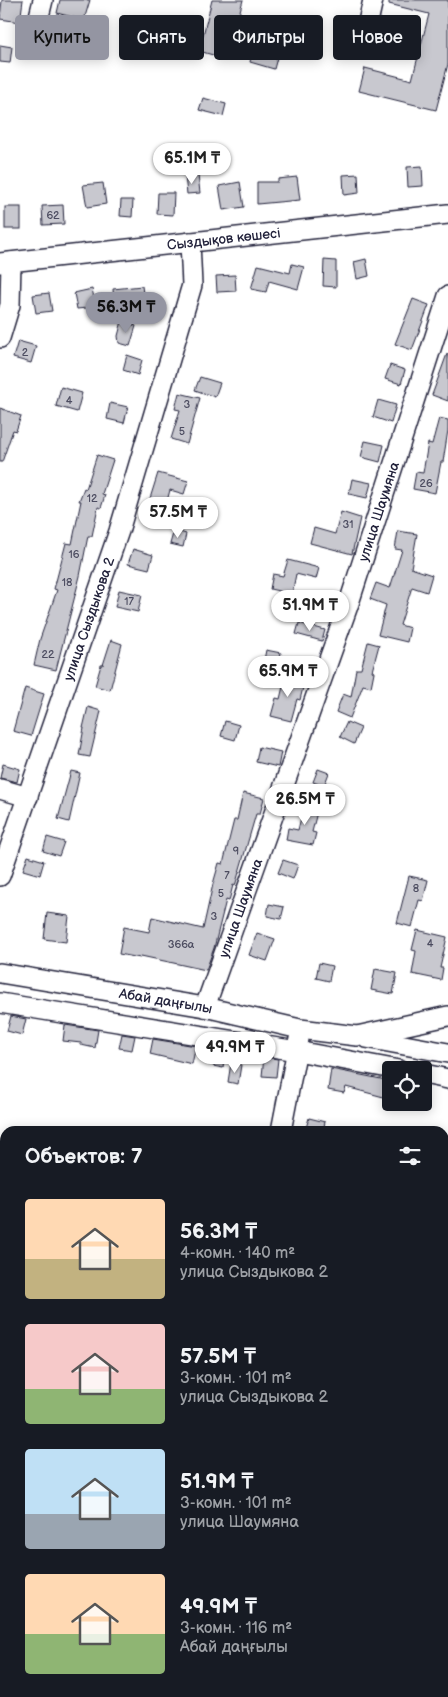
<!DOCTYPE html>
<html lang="ru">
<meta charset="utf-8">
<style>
body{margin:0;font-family:"Balsamiq Sans",sans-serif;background:#242831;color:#f1f3f6;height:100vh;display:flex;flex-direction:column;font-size:19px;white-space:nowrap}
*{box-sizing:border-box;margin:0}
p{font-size:16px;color:#9ea1a6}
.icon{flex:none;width:28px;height:28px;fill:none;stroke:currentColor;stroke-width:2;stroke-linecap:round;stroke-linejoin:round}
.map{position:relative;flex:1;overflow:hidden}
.sheet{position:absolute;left:0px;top:1126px;width:449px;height:571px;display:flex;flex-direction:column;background:#171b24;border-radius:15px 15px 0 0;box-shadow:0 2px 12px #0003}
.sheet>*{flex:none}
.guide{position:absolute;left:15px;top:15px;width:419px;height:45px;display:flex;gap:10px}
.buttons{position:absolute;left:382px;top:1061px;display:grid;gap:10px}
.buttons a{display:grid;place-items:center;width:50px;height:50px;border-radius:5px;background:#171b24;box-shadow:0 2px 12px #0003;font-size:25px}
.price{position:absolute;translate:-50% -42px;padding:0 11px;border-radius:18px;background:#fff;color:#222;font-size:16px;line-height:32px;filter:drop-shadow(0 1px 2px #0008)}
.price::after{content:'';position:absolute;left:50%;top:30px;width:15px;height:11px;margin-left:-8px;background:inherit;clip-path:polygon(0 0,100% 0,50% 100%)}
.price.active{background:#9495a2;color:#111}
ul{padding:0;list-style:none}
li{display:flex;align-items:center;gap:15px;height:125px;padding:0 25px}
li span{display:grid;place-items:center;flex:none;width:140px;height:100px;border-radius:5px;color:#555}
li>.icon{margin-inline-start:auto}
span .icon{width:60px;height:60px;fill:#fffc;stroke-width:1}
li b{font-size:21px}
h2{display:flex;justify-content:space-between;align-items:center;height:60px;padding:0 25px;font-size:21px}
.tag{padding:0 18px;border-radius:5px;background:#171b24;box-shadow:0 2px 12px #0003;font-size:18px;line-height:45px}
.tag.active{background:#9495a2;color:#111}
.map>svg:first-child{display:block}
</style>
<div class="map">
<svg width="448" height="1697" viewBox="0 0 448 1697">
<rect width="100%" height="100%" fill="#fff"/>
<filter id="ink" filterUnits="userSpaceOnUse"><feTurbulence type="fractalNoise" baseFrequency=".02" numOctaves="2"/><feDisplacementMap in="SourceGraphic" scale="10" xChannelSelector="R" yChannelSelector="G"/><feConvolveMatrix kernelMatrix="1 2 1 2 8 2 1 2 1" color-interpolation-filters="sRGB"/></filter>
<g filter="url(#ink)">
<g fill="#c8c8cf" stroke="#22223b">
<polygon points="2,0 23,0 20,22 0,19"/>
<polygon points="60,0 90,0 84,20 57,13"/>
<polygon points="212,0 243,0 227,59 199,51"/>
<polygon points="389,0 448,0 448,64 436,110 359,91 365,68 412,80 429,14 389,4"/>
<polygon points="257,33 282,39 274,69 250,62"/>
<polygon points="0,45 12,47 10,63 0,62"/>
<polygon points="203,98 226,104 223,116 199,110"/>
<polygon points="422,166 423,186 408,187 407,167"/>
<polygon points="358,174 359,193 344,195 343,175"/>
<polygon points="198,175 200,193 187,194 185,176"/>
<polygon points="297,177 300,200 257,204 257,182 278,182 278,179"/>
<polygon points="240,182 244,207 223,210 219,186"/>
<polygon points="103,183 106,204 87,207 83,185"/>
<polygon points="158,193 174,193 173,215 157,214"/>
<polygon points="121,200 133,200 132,217 120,216"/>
<polygon points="63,205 64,224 43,225 42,206"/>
<rect x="5" y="207" width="16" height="22"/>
<polygon points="366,259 369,276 357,279 354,262"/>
<polygon points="324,260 336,261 336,287 323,286"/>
<polygon points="292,264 304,267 298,289 269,281 266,292 251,289 258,265 290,273"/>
<polygon points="235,275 236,291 217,292 216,276"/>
<polygon points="142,286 144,301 114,305 113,289"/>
<polygon points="92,289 96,307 77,309 74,293"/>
<polygon points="49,293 52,311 36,313 33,295"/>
<polygon points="413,299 429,305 412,350 395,344"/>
<polygon points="159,302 161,317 145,319 143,304"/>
<polygon points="122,321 136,326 130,346 119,343 118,336"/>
<polygon points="18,341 36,346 31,363 13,358"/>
<polygon points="447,354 448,354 448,401 432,395"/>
<polygon points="127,355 142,360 138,375 123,370"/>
<polygon points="390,365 405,370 401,384 385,379"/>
<polygon points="200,377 220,383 215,397 195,390"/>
<polygon points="61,387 82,393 77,412 56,406"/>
<polygon points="179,393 200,398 187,444 171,439 180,410 175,409"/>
<polygon points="378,400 396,405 391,423 373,417"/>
<polygon points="110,403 128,407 124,423 107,419"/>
<polygon points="0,408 21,416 16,431 13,430 2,462 0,462"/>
<polygon points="439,418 448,420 448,430 443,462 441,462 435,493 413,489 416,472 423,473 428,443 432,444"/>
<polygon points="365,441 384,445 380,462 361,457"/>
<polygon points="97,455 113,460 102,494 105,495 101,508 98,507 92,536 88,536 80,576 56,670 34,665 40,639 57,590 54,589 66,543 72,544 81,501 79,501 84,488 86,489"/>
<polygon points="158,473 188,481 184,494 170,490 164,512 147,508"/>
<polygon points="352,479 371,483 367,498 349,494"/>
<polygon points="341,512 360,518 352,554 310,543 314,528 335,534"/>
<polygon points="174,530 186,534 183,547 170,544"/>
<polygon points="398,531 417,534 411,568 432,575 427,592 412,587 400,625 410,628 407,642 378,635 386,605 370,599 376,583 390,588 402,550 395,549"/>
<polygon points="133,549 153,555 149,569 128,564"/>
<polygon points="288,560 319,568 316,579 296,574 292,594 270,589 273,574 283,576"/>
<polygon points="119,590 142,595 138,612 115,607"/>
<polygon points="299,623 325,630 322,641 296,634"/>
<polygon points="111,640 122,644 110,690 95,686 101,665 103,665"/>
<polygon points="368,642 379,645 372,671 374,672 371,687 363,685 350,718 336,712 343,694 351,697 356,669 361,669"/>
<polygon points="266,650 281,653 277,668 263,665"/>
<polygon points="286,674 305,679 300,700 297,699 291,721 271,716 276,698 280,699"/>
<polygon points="25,688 44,694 31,736 13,731"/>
<polygon points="88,707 101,711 90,757 79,755 84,728 83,728"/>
<polygon points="225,721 239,725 235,740 221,736"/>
<polygon points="347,722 361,728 354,744 340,737"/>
<polygon points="259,747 281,752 278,767 256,762"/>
<polygon points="3,764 20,769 17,782 0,778"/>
<polygon points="318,769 329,773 324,786 313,782"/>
<polygon points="71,771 80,773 69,822 58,819"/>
<polygon points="243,793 264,798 260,814 256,814 235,886 233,885 229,901 226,900 214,948 206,970 141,956 140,958 119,954 124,927 149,932 152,917 203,929 213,884 219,863 223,864 234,820 237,820"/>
<polygon points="305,801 319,804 312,832 316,833 313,845 286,840 288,828 298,830"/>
<polygon points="47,837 64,842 59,856 43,851"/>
<polygon points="28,856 44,861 40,875 23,870"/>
<polygon points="283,860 298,865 293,879 278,873"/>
<polygon points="409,876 428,880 423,901 419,900 412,927 397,923"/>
<polygon points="269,904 284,907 281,919 267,916"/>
<polygon points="47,913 69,916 66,942 44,939"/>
<polygon points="417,930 447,937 440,968 443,968 441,980 412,974 416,951 412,950"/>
<polygon points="257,933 275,939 267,961 249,955"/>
<polygon points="319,963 332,966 329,981 316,978"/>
<polygon points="375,969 397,973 393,994 371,990"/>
<polygon points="11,1016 26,1019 22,1035 7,1031"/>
<polygon points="65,1025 98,1030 95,1048 81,1045 81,1043 63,1041"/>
<polygon points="122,1034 135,1036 132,1050 119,1048"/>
<polygon points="153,1039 196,1046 192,1064 150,1054"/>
<polygon points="216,1050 225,1051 223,1068 213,1066"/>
<polygon points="264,1057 278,1059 276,1077 262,1076"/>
<polygon points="231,1063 241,1065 238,1084 228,1082"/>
<polygon points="331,1069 391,1081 391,1099 346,1087 344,1093 328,1090"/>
<polygon points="309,1118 325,1122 323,1131 305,1131"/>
</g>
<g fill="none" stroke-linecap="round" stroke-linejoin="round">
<g stroke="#22223b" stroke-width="22">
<g id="minor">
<polyline points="366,31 373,0"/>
<polyline points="32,45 43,0"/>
<path id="s1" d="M 0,263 L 448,214"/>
<polyline points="0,338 10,305 11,262"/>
<polyline points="0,789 28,797"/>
<path id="s2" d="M 0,876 L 119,531 L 192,285 L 190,242"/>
<path id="s3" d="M 0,973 L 205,1007 L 300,1029 L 357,1036 L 448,1016"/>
<polyline points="0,1003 297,1051 399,1070"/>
<path id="s4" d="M 205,1007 L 349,603 L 448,296"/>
<polyline points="366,1038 448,1053"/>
<polyline points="424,1074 448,1079"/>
<polyline points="281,1131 299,1039"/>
<polyline points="0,1191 5,1192"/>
<polyline points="444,1273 448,1274"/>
<polyline points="0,1389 5,1390"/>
<polyline points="0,1461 5,1427"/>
<polyline points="444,1467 448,1467"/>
<polyline points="444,1501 448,1501"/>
<polyline points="0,1556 5,1557"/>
<polyline points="0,1625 5,1687"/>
<polyline points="444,1648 448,1648"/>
</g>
</g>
<use href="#minor" stroke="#fff" stroke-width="19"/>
</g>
</g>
<g text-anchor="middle" stroke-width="4" stroke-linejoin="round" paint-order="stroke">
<g font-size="11" fill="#4c4c60">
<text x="53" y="219">62</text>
<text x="25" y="356">2</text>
<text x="69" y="404">4</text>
<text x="187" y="408">3</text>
<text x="182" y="435">5</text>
<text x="426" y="487">26</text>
<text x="92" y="502">12</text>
<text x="348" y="528">31</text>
<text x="74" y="558">16</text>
<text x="67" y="586">18</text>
<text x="129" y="605">17</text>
<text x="48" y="658">22</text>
<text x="236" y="855">9</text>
<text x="227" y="879">7</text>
<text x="416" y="892">8</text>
<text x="221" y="897">5</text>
<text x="214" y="920">3</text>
<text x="430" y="947">4</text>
<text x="181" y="948">366а</text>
</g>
<g font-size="14" fill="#22223b" stroke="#fff">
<text dy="5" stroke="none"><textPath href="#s1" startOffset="225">Сыздықов көшесі</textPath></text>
<text dy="5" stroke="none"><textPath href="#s4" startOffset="525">улица Шаумяна</textPath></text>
<text dy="5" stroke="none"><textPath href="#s2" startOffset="272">улица Сыздыкова 2</textPath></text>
<text dy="5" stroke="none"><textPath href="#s4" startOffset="105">улица Шаумяна</textPath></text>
<text dy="5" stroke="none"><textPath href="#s3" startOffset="168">Абай даңғылы</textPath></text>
</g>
</g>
</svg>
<div class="buttons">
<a><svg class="icon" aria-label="locate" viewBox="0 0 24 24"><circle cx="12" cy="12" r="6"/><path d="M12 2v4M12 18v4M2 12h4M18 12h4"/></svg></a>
</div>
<b class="price" style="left:192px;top:185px">65.1M ₸</b>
<b class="price active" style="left:126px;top:334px">56.3M ₸</b>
<b class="price" style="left:178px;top:539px">57.5M ₸</b>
<b class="price" style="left:310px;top:632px">51.9M ₸</b>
<b class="price" style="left:288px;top:698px">65.9M ₸</b>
<b class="price" style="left:305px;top:826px">26.5M ₸</b>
<b class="price" style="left:235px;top:1074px">49.9M ₸</b>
<div class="guide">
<a class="tag active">Купить</a>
<a class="tag">Снять</a>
<a class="tag">Фильтры</a>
<a class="tag">Новое</a>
</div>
<section class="sheet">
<h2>Объектов: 7<svg class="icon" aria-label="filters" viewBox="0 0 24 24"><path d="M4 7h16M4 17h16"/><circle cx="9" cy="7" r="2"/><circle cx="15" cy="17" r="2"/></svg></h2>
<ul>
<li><span style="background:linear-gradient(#ffd9b3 60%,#c2b280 0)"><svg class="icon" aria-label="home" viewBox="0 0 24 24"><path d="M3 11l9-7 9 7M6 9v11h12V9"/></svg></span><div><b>56.3M ₸</b><p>4-комн. · 140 m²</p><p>улица Сыздыкова 2</p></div></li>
<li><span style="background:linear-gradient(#f6c9c9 65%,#8fb573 0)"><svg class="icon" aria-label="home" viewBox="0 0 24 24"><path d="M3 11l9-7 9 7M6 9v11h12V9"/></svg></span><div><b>57.5M ₸</b><p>3-комн. · 101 m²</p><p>улица Сыздыкова 2</p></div></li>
<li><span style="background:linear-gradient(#bfe0f5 65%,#9aa5b1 0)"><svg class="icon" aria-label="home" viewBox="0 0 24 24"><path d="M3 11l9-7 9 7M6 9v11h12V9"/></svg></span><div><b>51.9M ₸</b><p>3-комн. · 101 m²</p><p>улица Шаумяна</p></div></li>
<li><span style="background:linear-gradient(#ffd9b3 60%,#8fb573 0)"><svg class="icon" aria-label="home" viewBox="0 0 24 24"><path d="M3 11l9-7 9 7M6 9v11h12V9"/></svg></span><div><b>49.9M ₸</b><p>3-комн. · 116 m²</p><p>Абай даңғылы</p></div></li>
</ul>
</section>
</div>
